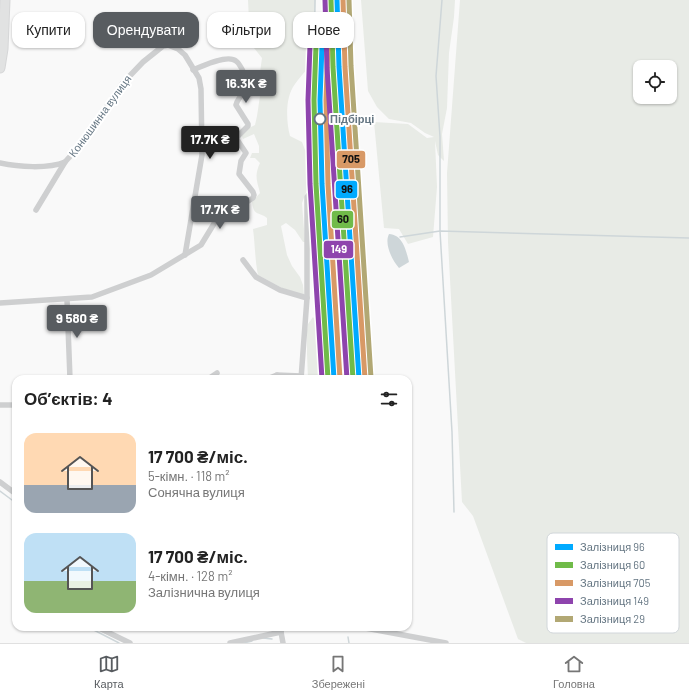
<!DOCTYPE html>
<html lang="uk">
<meta charset="utf-8">
<style>
body{margin:0;font-family:Barlow,sans-serif;background:#f2f2f2;color:#222;height:100vh;display:flex;flex-direction:column;font-size:15px;white-space:nowrap}
*{box-sizing:border-box;margin:0}
p{font-size:13px;color:#767676}
.icon{flex:none;width:22px;height:22px;fill:none;stroke:currentColor;stroke-width:2;stroke-linecap:round;stroke-linejoin:round}
.map{position:relative;flex:1;overflow:hidden}
.side{position:absolute;left:12px;top:375px;width:400px;height:256px;display:flex;flex-direction:column;background:#fff;border-radius:12px;box-shadow:0 1px 3px #0004}
.side>*{flex:none}
.top-card{position:absolute;left:12px;top:12px;width:400px;height:36px;display:flex;gap:8px}
.controls{position:absolute;left:633px;top:60px;display:grid;gap:8px}
.controls a{display:grid;place-items:center;width:44px;height:44px;border-radius:8px;background:#fff;box-shadow:0 1px 3px #0004;font-size:20px}
.price{position:absolute;translate:-50% -34px;padding:0 9px;border-radius:4px;background:#585c60;color:#fff;font-size:13px;line-height:26px;filter:drop-shadow(0 1px 2px #0008)}
.price::after{content:'';position:absolute;left:50%;top:24px;width:12px;height:9px;margin-left:-6px;background:inherit;clip-path:polygon(0 0,100% 0,50% 100%)}
.price.active{background:#222;color:#fff}
ul{padding:0;list-style:none}
li{display:flex;align-items:center;gap:12px;height:100px;padding:0 12px}
li span{display:grid;place-items:center;flex:none;width:112px;height:80px;border-radius:12px;color:#555}
li>.icon{margin-inline-start:auto}
span .icon{width:48px;height:48px;fill:#fffc;stroke-width:1}
li b{font-size:17px}
h2{display:flex;justify-content:space-between;align-items:center;height:48px;padding:0 12px;font-size:17px}
.pill{padding:0 14px;border-radius:12px;background:#fff;box-shadow:0 1px 3px #0004;font-size:14px;line-height:36px}
.pill.active{background:#585c60;color:#fff}
.menu{display:flex;justify-content:space-around;align-items:center;height:56px;border-top:1px solid #e0e0e0;background:#fff;font-size:11px;color:#767676}
.menu a{display:grid;justify-items:center;gap:2px}
.menu .active{color:#585c60}
.map>svg:first-child{display:block}
</style>
<div class="map">
<svg width="689" height="643" viewBox="0 0 689 643">
<rect width="100%" height="100%" fill="#f9f9f9"/>
<g fill="#e8ebe6" fill-rule="evenodd">
<path d="M 248,0 L 316,0 L 315,18 L 309,36 L 309,67 C 304,73 299,78 295,84 C 285,97 286,121 290,136 L 302,142 L 305,150 L 310,155 L 312,166 L 312,177 L 302,203 L 305,242 L 303,242 L 295,230 L 286,223 L 281,226 L 287,255 L 292,266 L 300,277 L 303,285 L 304,295 L 282,288 L 258,275 C 255,261 255,244 253,229 L 267,225 L 267,218 C 258,211 254,217 252,202 L 260,193 C 257,181 254,176 260,163 L 255,158 L 250,158 L 252,153 L 259,153 L 259,146 L 254,134 L 243,139 L 241,134 L 245,130 L 255,125 L 257,116 L 260,96 L 255,91 L 253,83 L 259,79 L 262,58 L 250,43 Z"/>
<polygon points="361,0 455,0 454,17 449,53 447,108 442,134 444,161 438,155 435,141 437,187 433,237 408,244 399,229 384,228 374,122 408,124 427,138 434,137 425,133 411,123 389,119 377,107 368,91"/>
<path d="M 460,0 L 689,0 L 689,643 L 526,643 L 518,639 L 473,516 L 462,502 L 448,242 L 447,173 ZM 640,67 L 670,67 L 670,97 L 640,97 Z"/>
<polygon points="313,317 322,333 326,351 330,356 332,362 332,379 308,379 307,354 307,330 308,324"/>
</g>
<path fill="#ced6d9" d="M 389,234 C 403,235 406,250 409,262 L 399,268 C 392,260 384,244 389,234 Z"/>
<g fill="none" stroke-linecap="round" stroke-linejoin="round">
<g stroke="#ced6d9" stroke-width="1.5">
<polyline points="442,0 436,76 440,137 440,231 452,432 454,512"/>
<polyline points="314,63 315,0"/>
<polyline points="352,69 346,88 366,379"/>
<polyline points="400,237 440,231 689,238"/>
<polyline points="0,491 16,503"/>
<polyline points="88,627 119,643"/>
<polyline points="348,637 349,643"/>
<polyline points="263,638 272,639"/>
<polyline points="244,643 252,641"/>
</g>
<g stroke="#d5d6d7" stroke-width="11">
<polyline id="primary" points="0,68 3,49 5,0"/>
</g>
<g stroke="#cecfd0" stroke-width="5.5">
<path d="M 0,163 C 18,167 48,169 65,162"/>
<polyline points="36,210 65,162 83,142 122,84 143,62 163,46 168,45 178,49 185,55 199,78 201,89 202,155 185,255"/>
<polyline points="243,260 256,277 280,290 307,298"/>
<polyline points="67,300 70,379"/>
<path d="M 0,303 L 92,297 L 151,275 L 201,245 L 215,222 L 253,198 L 254,195 L 253,192 L 239,174 L 241,161 L 246,153 L 236,138 L 248,126 L 248,124 L 236,105 C 239,93 246,95 250,86 C 247,80 241,64 236,61 C 228,54 202,66 193,70"/>
<polyline points="277,375 301,376"/>
<polyline points="208,379 217,373"/>
<polyline points="267,379 277,375 280,379"/>
<polyline points="301,379 307,298 307,197 315,187"/>
<polyline points="0,405 16,405"/>
<polyline points="0,482 16,494"/>
<polyline points="97,627 130,643"/>
<polyline points="282,627 281,632 283,643"/>
<polyline points="360,627 446,643"/>
<polyline points="230,643 281,632"/>
</g>
<use href="#primary" stroke="#e1e2e2" stroke-width="9"/>
<g stroke="#fff" stroke-width="8">
<g id="rail-1">
<polyline points="337,0 339,67 359,379"/>
<polyline points="323,18 320,100 322,184 334,379"/>
</g>
</g>
<g stroke="#fff" stroke-width="8">
<g id="rail-2">
<polyline points="331,0 333,67 353,379"/>
<polyline points="317,18 314,100 316,184 328,379"/>
</g>
</g>
<g stroke="#fff" stroke-width="8">
<g id="rail-3">
<polyline points="343,0 345,67 365,379"/>
<polyline points="329,18 326,100 328,184 340,379"/>
</g>
</g>
<g stroke="#fff" stroke-width="8">
<g id="rail-4">
<polyline points="325,0 327,68 347,379"/>
<polyline points="311,18 308,100 310,184 322,379"/>
</g>
</g>
<g stroke="#fff" stroke-width="8">
<polyline id="rail-5" points="349,0 351,66 371,378"/>
</g>
<use href="#rail-1" stroke="#0af" stroke-width="5"/>
<use href="#rail-2" stroke="#70bb49" stroke-width="5"/>
<use href="#rail-3" stroke="#d89966" stroke-width="5"/>
<use href="#rail-4" stroke="#8e44ad" stroke-width="5"/>
<use href="#rail-5" stroke="#b2a874" stroke-width="5"/>
</g>
<circle fill="#fff" stroke="#657683" stroke-width="2" cx="320" cy="119" r="5.5"/>
<g text-anchor="middle" stroke-width="4" stroke-linejoin="round" paint-order="stroke">
<g font-size="11" fill="#657683" stroke="#fff">
<text transform="translate(100 116) rotate(-54)" y="4">Конюшинна вулиця</text>
</g>
<g font-size="11" font-weight="bold" fill="#657683" stroke="#fff" text-anchor="start">
<text x="330" y="123">Підбірці</text>
</g>
</g>
<rect x="547" y="533" width="132" height="100" rx="6" fill="#fff" stroke="#d1d6da" stroke-width="1"/>
<rect x="555" y="544" width="18" height="6" fill="#0af"/>
<rect x="555" y="562" width="18" height="6" fill="#70bb49"/>
<rect x="555" y="580" width="18" height="6" fill="#d89966"/>
<rect x="555" y="598" width="18" height="6" fill="#8e44ad"/>
<rect x="555" y="616" width="18" height="6" fill="#b2a874"/>
<g font-size="11" fill="#657683">
<text x="580" y="551">Залізниця 96</text>
<text x="580" y="569">Залізниця 60</text>
<text x="580" y="587">Залізниця 705</text>
<text x="580" y="605">Залізниця 149</text>
<text x="580" y="623">Залізниця 29</text>
</g>
<g stroke="#fff" stroke-width="1.5">
<rect x="336" y="150" width="30" height="19" rx="4" fill="#d89966"/>
<rect x="335" y="180" width="23" height="19" rx="4" fill="#0af"/>
<rect x="331" y="210" width="23" height="19" rx="4" fill="#70bb49"/>
<rect x="323" y="240" width="31" height="19" rx="4" fill="#8e44ad"/>
</g>
<g font-size="11" text-anchor="middle" font-weight="bold" fill="#fff">
<text x="339" y="253">149</text>
</g>
<g font-size="11" text-anchor="middle" font-weight="bold" fill="#111">
<text x="351" y="163">705</text>
<text x="347" y="193">96</text>
<text x="343" y="223">60</text>
</g>
</svg>
<div class="controls">
<a><svg class="icon" aria-label="locate" viewBox="0 0 24 24"><circle cx="12" cy="12" r="6"/><path d="M12 2v4M12 18v4M2 12h4M18 12h4"/></svg></a>
</div>
<b class="price" style="left:246px;top:104px">16.3K ₴</b>
<b class="price active" style="left:210px;top:160px">17.7K ₴</b>
<b class="price" style="left:220px;top:230px">17.7K ₴</b>
<b class="price" style="left:77px;top:339px">9 580 ₴</b>
<div class="top-card">
<a class="pill">Купити</a>
<a class="pill active">Орендувати</a>
<a class="pill">Фільтри</a>
<a class="pill">Нове</a>
</div>
<section class="side">
<h2>Об’єктів: 4<svg class="icon" aria-label="filters" viewBox="0 0 24 24"><path d="M4 7h16M4 17h16"/><circle cx="9" cy="7" r="2"/><circle cx="15" cy="17" r="2"/></svg></h2>
<ul>
<li><span style="background:linear-gradient(#ffd9b3 65%,#9aa5b1 0)"><svg class="icon" aria-label="home" viewBox="0 0 24 24"><path d="M3 11l9-7 9 7M6 9v11h12V9"/></svg></span><div><b>17 700 ₴/міс.</b><p>5-кімн. · 118 m²</p><p>Сонячна вулиця</p></div></li>
<li><span style="background:linear-gradient(#bfe0f5 60%,#8fb573 0)"><svg class="icon" aria-label="home" viewBox="0 0 24 24"><path d="M3 11l9-7 9 7M6 9v11h12V9"/></svg></span><div><b>17 700 ₴/міс.</b><p>4-кімн. · 128 m²</p><p>Залізнична вулиця</p></div></li>
</ul>
</section>
</div>
<nav class="menu">
<a class="active"><svg class="icon" aria-label="map" viewBox="0 0 24 24"><path d="M3 6l6-2 6 2 6-2v14l-6 2-6-2-6 2zM9 4v14M15 6v14"/></svg>Карта</a>
<a><svg class="icon" aria-label="saved" viewBox="0 0 24 24"><path d="M7 4h10v16l-5-4-5 4z"/></svg>Збережені</a>
<a><svg class="icon" aria-label="home" viewBox="0 0 24 24"><path d="M3 11l9-7 9 7M6 9v11h12V9"/></svg>Головна</a>
</nav>
